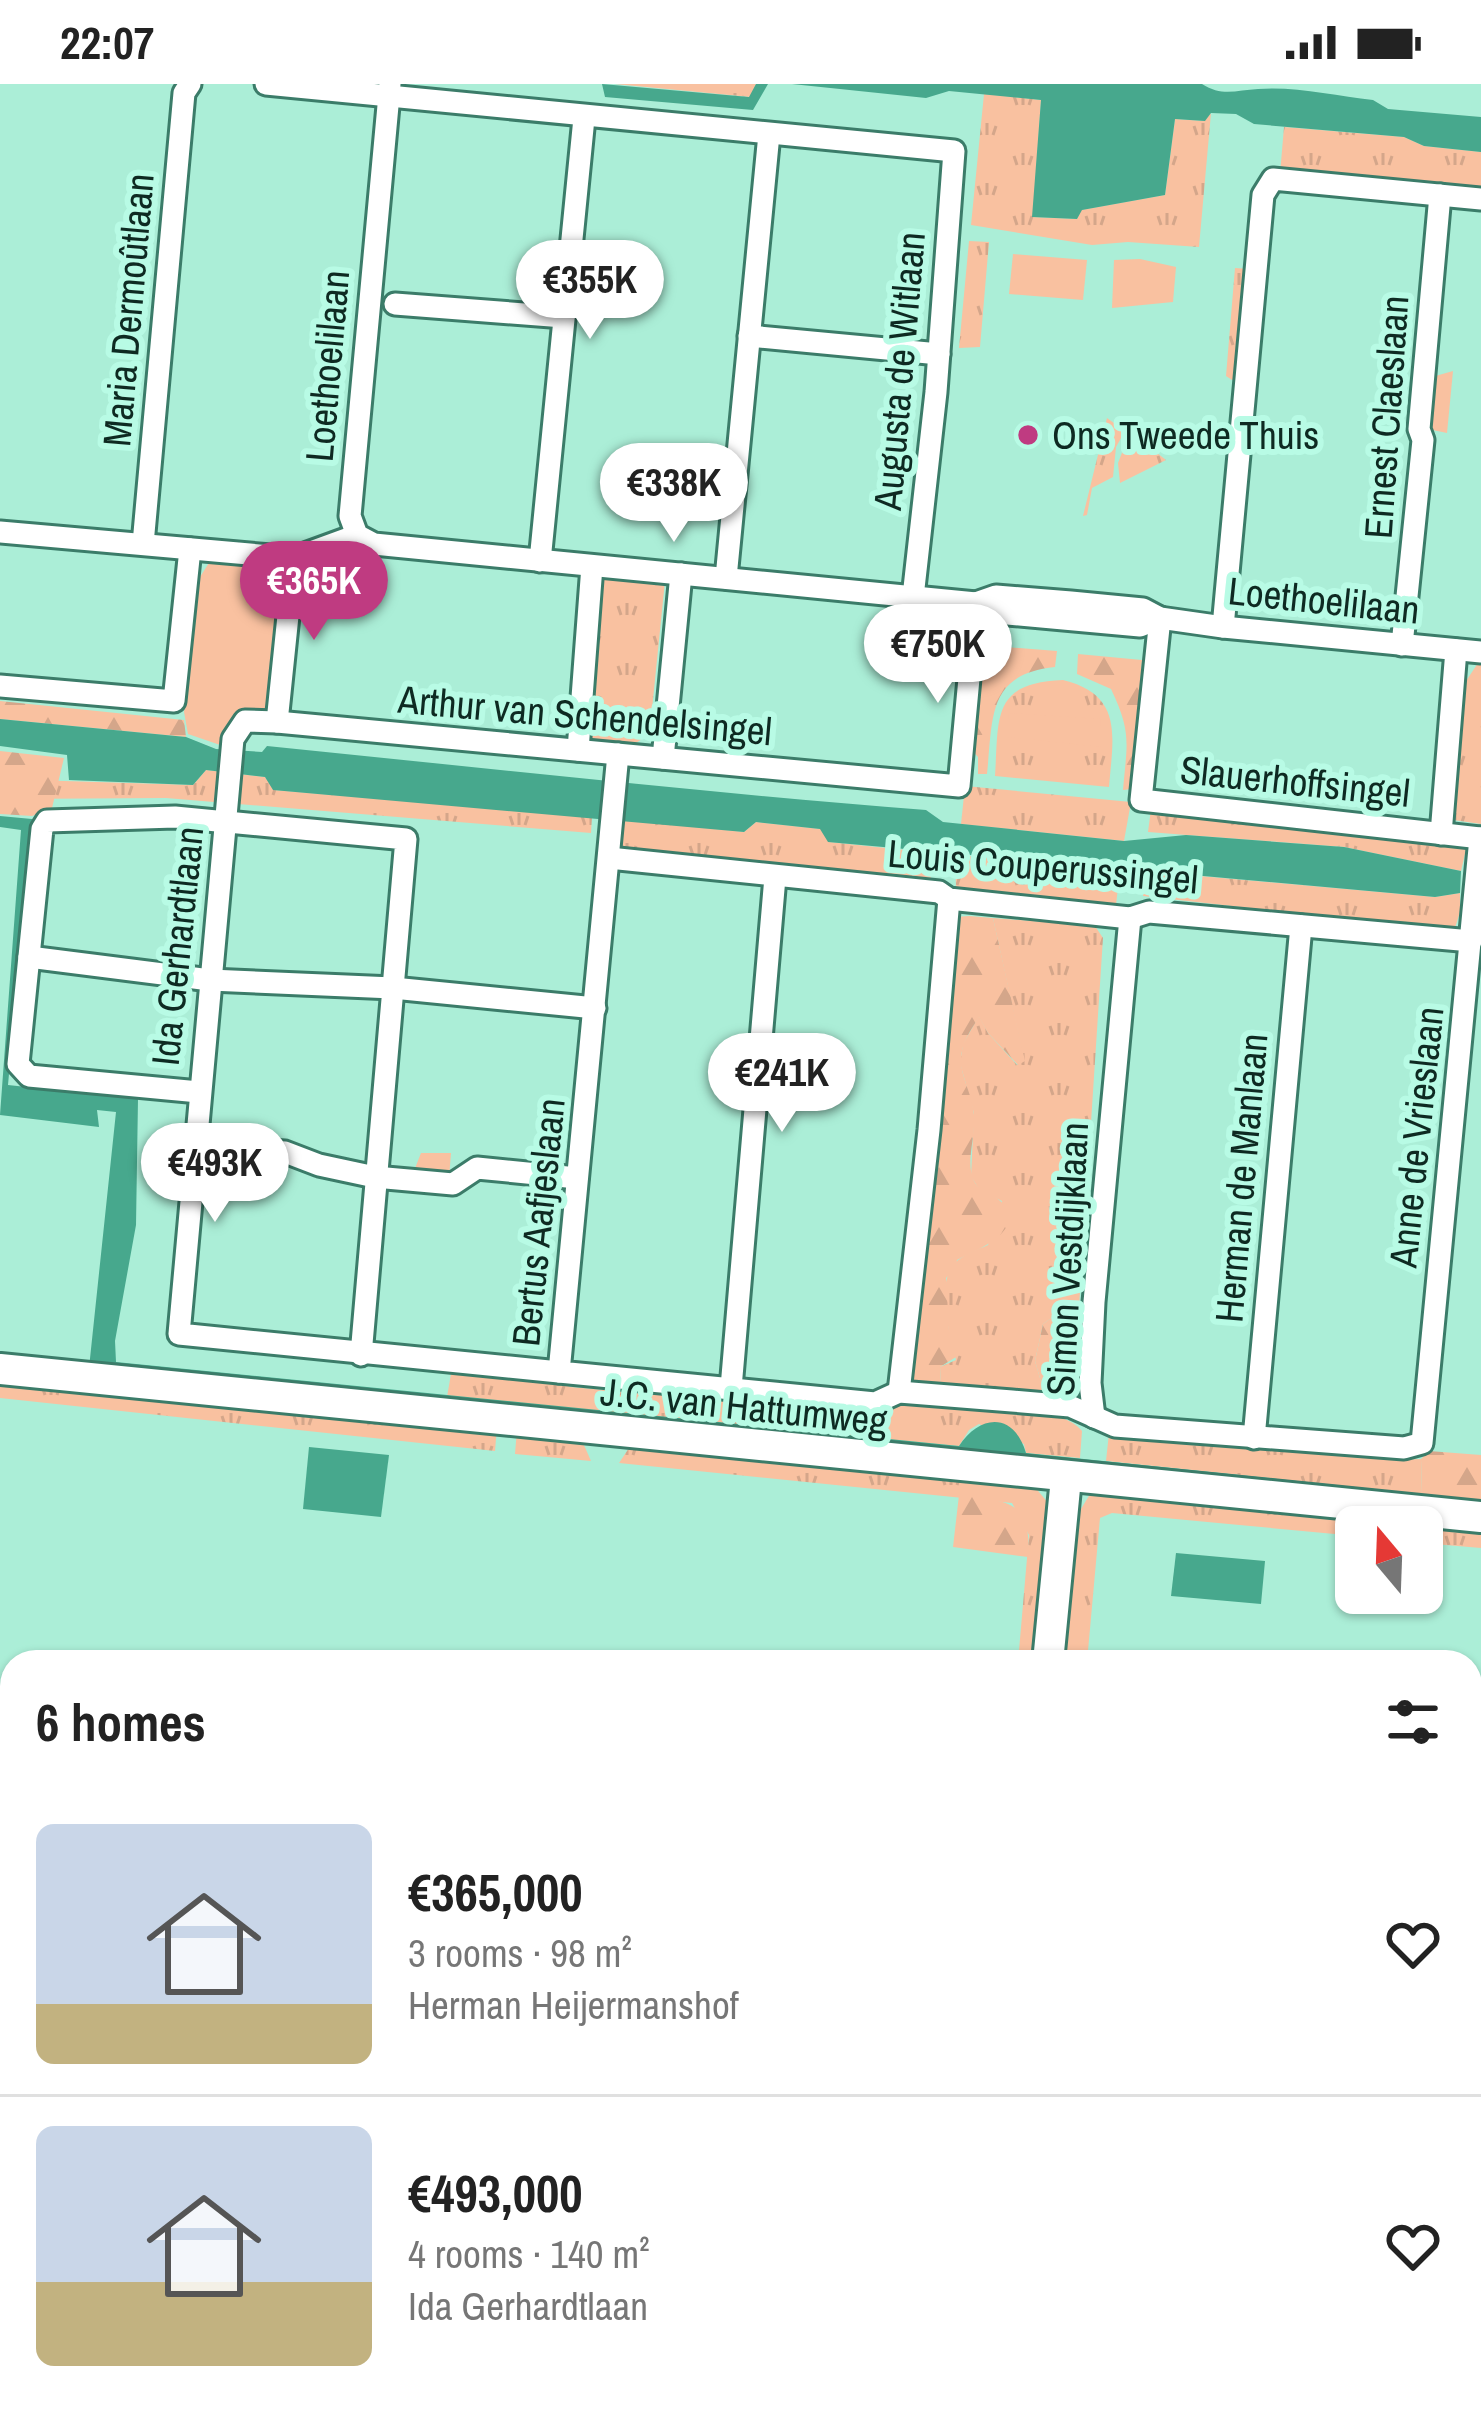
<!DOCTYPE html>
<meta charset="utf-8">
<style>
body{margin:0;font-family:"Archivo Narrow",sans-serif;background:#f6f6f6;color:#222;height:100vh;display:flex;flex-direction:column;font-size:45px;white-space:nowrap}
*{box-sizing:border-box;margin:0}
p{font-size:39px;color:#767676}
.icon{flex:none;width:66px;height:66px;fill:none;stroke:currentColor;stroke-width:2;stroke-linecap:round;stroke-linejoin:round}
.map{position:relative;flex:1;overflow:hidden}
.panel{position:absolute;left:0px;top:1566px;width:1482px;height:771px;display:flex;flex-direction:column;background:#fff;border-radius:36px 36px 0 0;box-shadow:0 3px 9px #0004}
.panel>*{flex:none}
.needle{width:78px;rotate:341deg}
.fabs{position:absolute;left:1335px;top:1422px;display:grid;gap:24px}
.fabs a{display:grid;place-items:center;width:108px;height:108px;border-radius:18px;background:#fff;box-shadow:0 3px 9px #0004;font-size:60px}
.price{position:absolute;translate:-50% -102px;padding:0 27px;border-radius:42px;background:#fff;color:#222;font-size:39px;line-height:78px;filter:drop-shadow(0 3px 6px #0008)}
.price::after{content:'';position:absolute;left:50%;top:72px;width:36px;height:27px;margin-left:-18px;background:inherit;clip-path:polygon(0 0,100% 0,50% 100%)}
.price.current{background:#bf3b81;color:#fff}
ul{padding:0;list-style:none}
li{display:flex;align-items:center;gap:36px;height:300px;padding:0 36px}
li+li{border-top:3px solid #e0e0e0}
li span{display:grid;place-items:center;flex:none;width:336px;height:240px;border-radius:18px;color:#555}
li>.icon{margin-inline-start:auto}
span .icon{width:144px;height:144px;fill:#fffc;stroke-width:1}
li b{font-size:51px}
h2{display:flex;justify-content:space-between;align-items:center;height:144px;padding:0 36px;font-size:51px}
.status{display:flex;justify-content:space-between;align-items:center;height:84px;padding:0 60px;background:#fff;direction:ltr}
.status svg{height:33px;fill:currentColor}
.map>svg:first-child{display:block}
</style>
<div class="status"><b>22:07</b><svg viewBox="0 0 49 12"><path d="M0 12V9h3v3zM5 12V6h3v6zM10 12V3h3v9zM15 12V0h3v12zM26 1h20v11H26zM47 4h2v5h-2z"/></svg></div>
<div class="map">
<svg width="1481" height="2336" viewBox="0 0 1481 2336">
<defs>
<pattern id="grass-tufts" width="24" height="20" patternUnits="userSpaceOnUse" patternTransform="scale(3)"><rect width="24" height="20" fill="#f9c1a0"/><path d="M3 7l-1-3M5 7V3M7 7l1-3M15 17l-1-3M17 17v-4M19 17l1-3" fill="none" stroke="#d4a68a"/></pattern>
<pattern id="forest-firs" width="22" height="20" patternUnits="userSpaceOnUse" patternTransform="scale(3)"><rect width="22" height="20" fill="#f9c1a0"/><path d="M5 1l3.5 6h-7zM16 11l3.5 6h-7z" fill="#d4a68a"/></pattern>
</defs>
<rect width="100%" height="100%" fill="#abeed7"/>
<g fill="url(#grass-tufts)">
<polygon points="615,0 756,0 750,13"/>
<polygon points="984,10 1041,16 1033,133 1077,135 1081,126 1165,111 1175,35 1204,37 1211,29 1199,163 1128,158 1092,161 971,141"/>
<polygon points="1284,43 1404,53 1424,62 1481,68 1481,108 1280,90"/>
<polygon points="969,157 989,158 980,263 959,264"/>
<polygon points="1235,184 1249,185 1237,295 1232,296 1226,292"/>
<polygon points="1107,334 1125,347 1116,363 1113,393 1092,404 1087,431 1083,432"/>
<polygon points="1130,348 1166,376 1120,399 1118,379"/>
<path d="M 601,491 L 665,497 L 650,645 C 636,669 616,660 592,656 L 587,645 Z"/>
<polygon points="1478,579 1481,579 1481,740 1453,736 1447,723 1460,606"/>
<path d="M 1063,596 C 1124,611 1113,653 1109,703 L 995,692 C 999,633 991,599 1063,596 Z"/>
<polygon points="206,686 265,693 274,706 592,733 591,749 166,714 5,715 0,695 193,701"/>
<polygon points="965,702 1131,718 1124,757 961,740"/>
<polygon points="1151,725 1467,761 1461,787 1344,763 1148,748"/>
<polygon points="619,735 744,748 756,738 821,745 829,758 933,769 930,801 630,775 616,763"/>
<polygon points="955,771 1120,785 1116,821 962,809 956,804"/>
<polygon points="1144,787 1435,813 1460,809 1460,828 1454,847 1143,812"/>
<path d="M 993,834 L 1095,842 L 1103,854 L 1079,1223 L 1058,1229 L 1043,1240 L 1035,1277 L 1044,1308 L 941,1300 L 940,1283 L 956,1276 C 950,1249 935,1204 954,1180 C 962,1171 977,1166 988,1161 L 1002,1117 L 980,1107 L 971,1092 L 974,1029 L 960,979 L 963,960 L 979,932 L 988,949 L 1017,981 L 1024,976 Z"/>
<path d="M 452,1284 L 553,1292 L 570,1303 L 878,1329 L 898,1318 C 938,1321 1059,1316 1082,1347 L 1080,1374 L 1026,1369 L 1024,1360 L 979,1340 L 969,1346 L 959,1362 L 447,1313 Z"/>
<polygon points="0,1292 497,1343 495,1367 0,1314"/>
<polygon points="517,1345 580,1352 591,1377 515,1370"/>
<polygon points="1109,1349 1391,1376 1421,1375 1422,1410 1106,1377"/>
<polygon points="633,1358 1034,1402 1049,1420 1040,1578 1018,1578 1029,1451 1012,1419 619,1379"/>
<polygon points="1092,1407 1481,1442 1481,1464 1422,1459 1422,1443 1356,1443 1356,1452 1112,1429 1100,1434 1087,1578 1060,1578 1076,1433"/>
<polygon points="159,2325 327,2325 327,2336 157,2336"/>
</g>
<g fill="url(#forest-firs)">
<path d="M 979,561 L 1057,567 L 1055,583 C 987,590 993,633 987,690 L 978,690 L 978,673 L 969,663 Z"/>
<path d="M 1078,570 L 1142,576 L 1132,705 L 1123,706 C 1127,659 1132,649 1111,605 L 1077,590 Z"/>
<polygon points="0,617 184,636 186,653 0,635"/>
<polygon points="0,667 64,674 52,724 32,732 0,730"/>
<path d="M 969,832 L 993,834 L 1025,977 L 1018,981 L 988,949 L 979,933 C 971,946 961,959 961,976 C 961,994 973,1012 974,1031 C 976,1052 965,1079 974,1097 C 981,1111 995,1109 1003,1120 C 1026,1148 975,1167 957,1176 L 955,1185 L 946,1194 L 949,1246 L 964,1268 L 940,1283 L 941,1300 L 913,1299 L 908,1289 L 955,833 Z"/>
<polygon points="1079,1223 1074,1299 1063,1310 1044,1308 1035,1277 1043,1240 1058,1229"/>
<polygon points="1429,1367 1481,1371 1481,1416 1422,1410 1421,1375"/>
<path d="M 959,1411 C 1007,1418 1032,1414 1028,1473 L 953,1463 Z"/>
</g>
<g fill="#f9c1a0">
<polygon points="1013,170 1087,176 1083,216 1009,210"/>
<polygon points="1140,175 1176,183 1173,218 1112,224 1114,176"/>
<polygon points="1453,287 1447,349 1423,344 1432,293"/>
<polygon points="214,471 276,479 285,492 271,628 234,634 226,663 188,650 184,628 200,493"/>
<polygon points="1009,629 1100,635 1101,663 1008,653"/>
<polygon points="987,961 1002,979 982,995 967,977"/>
<polygon points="421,1069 451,1069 449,1094 412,1092"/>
</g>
<g fill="#47a88d">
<polygon points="602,0 749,13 756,0 768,0 753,26 605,13"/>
<path d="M 792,0 L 1202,0 C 1222,13 1237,6 1258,5 C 1295,2 1336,12 1373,16 L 1388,25 L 1481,33 L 1481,68 L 1424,62 L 1404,53 L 1254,40 L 1236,30 L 1211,29 L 1205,37 L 1175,35 L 1165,111 L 1082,126 L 1077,135 L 1032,133 L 1041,16 L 949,7 L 926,14 Z"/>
<path d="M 0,635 L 186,653 L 216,665 L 262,668 L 267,662 C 487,684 705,709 926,726 L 943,738 L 1124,757 L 1186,751 L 1344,763 L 1461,787 L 1460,809 L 1435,813 L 828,758 L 820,745 L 756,738 L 744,748 L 273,706 L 265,693 L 206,686 L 193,701 L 69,696 L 67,671 L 0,662 Z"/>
<path d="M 0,732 L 32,735 L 8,1001 L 138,1015 L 136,1141 L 115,1257 L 116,1278 L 959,1362 C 980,1330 1014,1328 1026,1369 L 1481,1416 L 1481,1420 L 89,1284 L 116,1028 L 97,1026 L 99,1043 L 0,1031 L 21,746 L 0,743 Z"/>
<polygon points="309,1363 389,1371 381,1433 303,1425"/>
<polygon points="1176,1469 1265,1477 1261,1520 1171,1512"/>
</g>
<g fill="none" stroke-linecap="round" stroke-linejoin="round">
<g stroke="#3b7c69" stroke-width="27">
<g id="street">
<polyline points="266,0 954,67 936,308 913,513"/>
<polyline points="390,0 350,432 357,451 374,460 976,519 996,529 1140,542 1160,534"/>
<polyline points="395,220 564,233"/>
<polyline points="749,252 939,270"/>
<polyline points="0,448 294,474 357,451"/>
<polyline points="143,460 184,9 190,0"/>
<polyline points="540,477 584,34"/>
<polyline points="726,494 769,50"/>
<polyline points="976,519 996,512 1071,518 1143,525 1160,534 1223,543 1481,568"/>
<polyline points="1160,534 1141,716 1481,754"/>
<polyline points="1223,543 1263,111 1273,95 1481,115"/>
<polyline points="1402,561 1423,356 1419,345 1440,111"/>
<polyline points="0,602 174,617 190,465"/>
<polyline points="277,638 294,474"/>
<polyline points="578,666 592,482"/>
<polyline points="618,670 559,1288 875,1319 899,1308 1012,1317 1070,1322 1115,1342 1404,1364 1422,1359 1480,754"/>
<polyline points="663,674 681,490"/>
<polyline points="1441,750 1456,566"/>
<polyline points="609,774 939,808 949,815 1130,834 1149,828 1471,857"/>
<polyline points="29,873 210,896 393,904 595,924"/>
<polyline points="199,1008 29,992 18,980 42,745 47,737 175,733 406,755 361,1271"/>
<polyline points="193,1062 285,1068 319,1081 375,1093 453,1100 477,1084 577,1094"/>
<polyline points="559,1288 179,1250 233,655 245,637 277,638 959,702 976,519"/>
<polyline points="731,1304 775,793"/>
<polyline points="899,1308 929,1046 949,815"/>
<polyline points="1094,1333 1090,1299 1094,1218 1130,834"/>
<polyline points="1254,1354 1301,842"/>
</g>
</g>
<g stroke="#3b7c69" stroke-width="36">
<g id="secondary">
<polyline points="0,1285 1481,1433"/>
<polyline points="1048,1578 1066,1394"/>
<polyline points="976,2336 977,2325"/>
</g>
</g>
<use href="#street" stroke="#fff" stroke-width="21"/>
<use href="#secondary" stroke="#fff" stroke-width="30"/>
</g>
<circle fill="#bf3b81" stroke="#b8fbe5" stroke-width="4.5" cx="1028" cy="351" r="12"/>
<g text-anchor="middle" stroke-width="12" stroke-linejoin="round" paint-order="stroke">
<g font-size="39" fill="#0e2a22" stroke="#b8fbe5">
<text transform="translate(128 226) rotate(-85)" y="14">Maria Dermoûtlaan</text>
<text transform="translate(327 282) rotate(-85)" y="14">Loethoelilaan</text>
<text transform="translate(899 287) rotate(-85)" y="14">Augusta de Witlaan</text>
<text transform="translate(1386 333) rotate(-86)" y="14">Ernest Claeslaan</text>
<text transform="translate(1324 516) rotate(6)" y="14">Loethoelilaan</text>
<text transform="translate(585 631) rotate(5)" y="14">Arthur van Schendelsingel</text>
<text transform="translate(1295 697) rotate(6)" y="14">Slauerhoffsingel</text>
<text transform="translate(1043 782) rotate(5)" y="14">Louis Couperussingel</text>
<text transform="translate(177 862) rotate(-84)" y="14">Ida Gerhardtlaan</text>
<text transform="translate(1416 1053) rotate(-84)" y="14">Anne de Vrieslaan</text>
<text transform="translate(1241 1094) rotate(-85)" y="14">Herman de Manlaan</text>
<text transform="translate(538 1138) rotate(-84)" y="14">Bertus Aafjeslaan</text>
<text transform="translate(1067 1175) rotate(-87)" y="14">Simon Vestdijklaan</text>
<text transform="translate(744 1322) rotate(6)" y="14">J.C. van Hattumweg</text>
</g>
<g font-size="39" fill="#0e2a22" stroke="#b8fbe5" text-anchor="start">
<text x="1052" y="365">Ons Tweede Thuis</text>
</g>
</g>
</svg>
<div class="fabs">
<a><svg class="needle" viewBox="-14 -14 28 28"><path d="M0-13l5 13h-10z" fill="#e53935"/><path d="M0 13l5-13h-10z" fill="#767676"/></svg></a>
</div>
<b class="price" style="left:590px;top:258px">€355K</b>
<b class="price" style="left:674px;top:461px">€338K</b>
<b class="price current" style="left:314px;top:559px">€365K</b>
<b class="price" style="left:938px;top:622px">€750K</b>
<b class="price" style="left:782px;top:1051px">€241K</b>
<b class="price" style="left:215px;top:1141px">€493K</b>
<section class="panel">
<h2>6 homes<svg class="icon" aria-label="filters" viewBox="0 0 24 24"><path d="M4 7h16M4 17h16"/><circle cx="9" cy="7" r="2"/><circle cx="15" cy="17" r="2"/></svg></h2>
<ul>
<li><span style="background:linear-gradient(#c9d6e8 75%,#c2b280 0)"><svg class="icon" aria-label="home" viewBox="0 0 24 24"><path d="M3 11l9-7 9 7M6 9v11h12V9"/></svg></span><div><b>€365,000</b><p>3 rooms · 98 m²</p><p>Herman Heijermanshof</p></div><svg class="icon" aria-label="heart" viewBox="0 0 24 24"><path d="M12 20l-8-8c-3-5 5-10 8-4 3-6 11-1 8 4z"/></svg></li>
<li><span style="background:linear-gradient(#c9d6e8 65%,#c2b280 0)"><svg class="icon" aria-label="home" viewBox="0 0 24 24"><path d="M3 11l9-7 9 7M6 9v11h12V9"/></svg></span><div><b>€493,000</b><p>4 rooms · 140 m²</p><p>Ida Gerhardtlaan</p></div><svg class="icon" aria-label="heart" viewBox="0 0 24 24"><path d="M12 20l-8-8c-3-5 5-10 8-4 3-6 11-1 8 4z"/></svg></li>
</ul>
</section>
</div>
